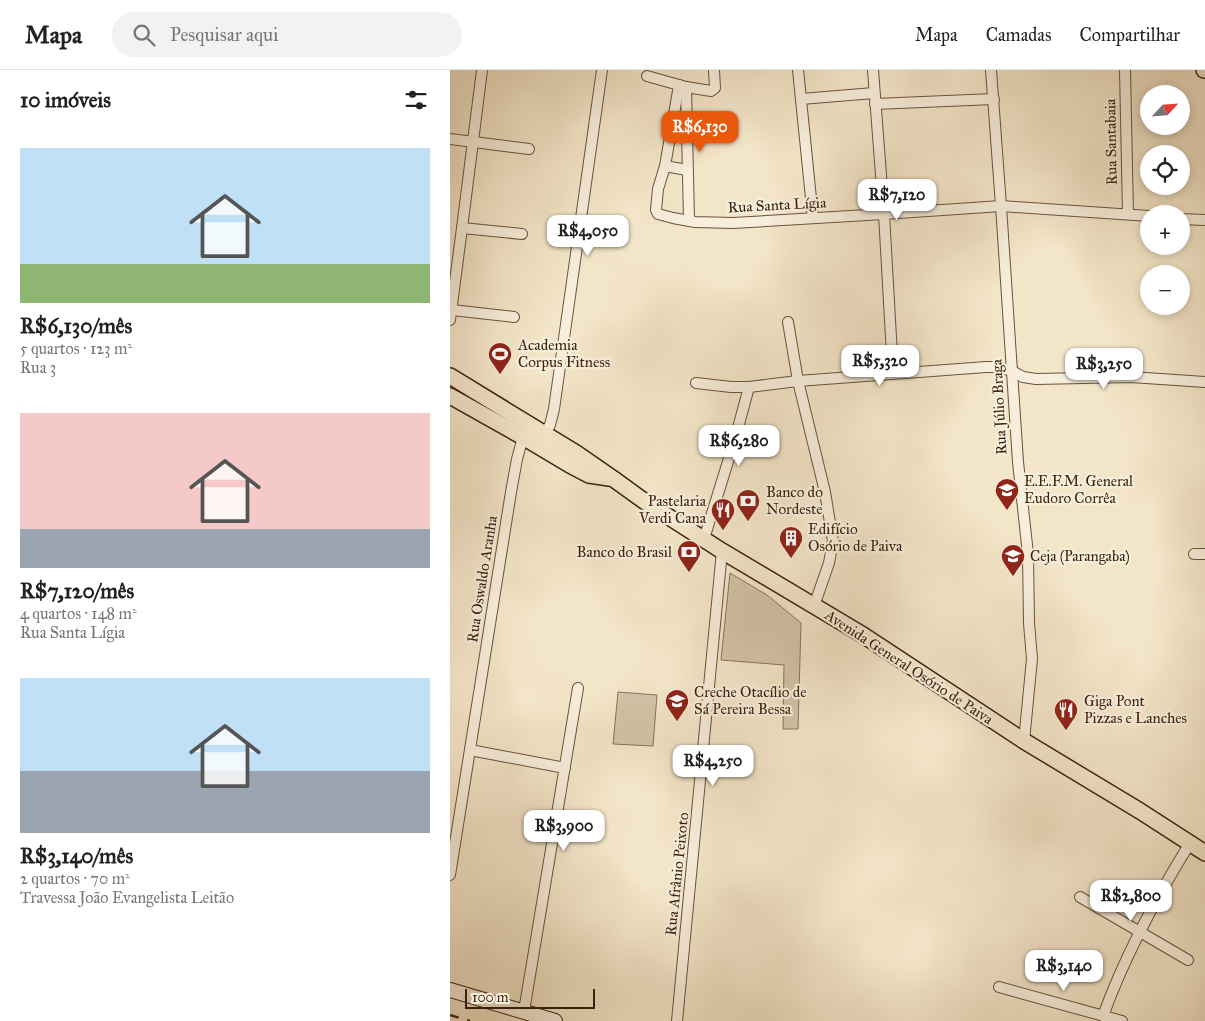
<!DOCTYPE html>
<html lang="pt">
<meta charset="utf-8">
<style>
body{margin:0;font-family:"IM FELL Great Primer",serif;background:#f2f2f2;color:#222;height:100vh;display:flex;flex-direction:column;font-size:19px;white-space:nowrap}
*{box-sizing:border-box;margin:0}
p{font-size:16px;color:#767676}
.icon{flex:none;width:28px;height:28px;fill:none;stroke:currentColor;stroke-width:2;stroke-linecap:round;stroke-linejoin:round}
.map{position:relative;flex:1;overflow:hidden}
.drawer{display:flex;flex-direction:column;background:#fff;width:450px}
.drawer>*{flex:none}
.needle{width:32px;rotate:64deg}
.controls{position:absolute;left:690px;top:15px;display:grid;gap:10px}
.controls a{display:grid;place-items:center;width:50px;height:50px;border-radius:50%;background:#fff;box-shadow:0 2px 8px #0003;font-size:25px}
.scale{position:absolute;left:15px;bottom:12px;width:130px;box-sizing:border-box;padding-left:5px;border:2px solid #3d210e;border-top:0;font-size:14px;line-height:18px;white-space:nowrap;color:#3d210e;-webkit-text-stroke:4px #f7eedb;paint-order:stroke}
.price{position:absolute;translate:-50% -42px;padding:0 11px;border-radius:10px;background:#fff;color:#222;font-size:16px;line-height:32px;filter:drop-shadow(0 1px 2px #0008)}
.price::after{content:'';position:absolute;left:50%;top:30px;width:15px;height:11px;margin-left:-8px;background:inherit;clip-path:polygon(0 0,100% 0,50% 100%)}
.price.on{background:#ea580c;color:#fff}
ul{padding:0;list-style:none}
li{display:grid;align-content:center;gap:10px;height:265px;padding:0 20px}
li span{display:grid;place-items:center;height:155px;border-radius:0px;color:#555}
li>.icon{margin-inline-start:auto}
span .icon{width:90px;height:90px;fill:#fffc;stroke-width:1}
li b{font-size:21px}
h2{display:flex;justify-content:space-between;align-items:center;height:60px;padding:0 20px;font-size:21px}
header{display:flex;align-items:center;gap:30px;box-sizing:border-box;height:70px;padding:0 25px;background:#fff;border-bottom:1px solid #e0e0e0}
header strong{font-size:24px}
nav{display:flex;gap:28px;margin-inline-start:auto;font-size:18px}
.search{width:350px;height:45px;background:#f2f2f2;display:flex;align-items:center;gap:12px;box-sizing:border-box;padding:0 18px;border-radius:28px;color:#767676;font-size:19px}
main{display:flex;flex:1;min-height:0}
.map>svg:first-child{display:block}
</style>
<header>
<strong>Mapa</strong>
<div class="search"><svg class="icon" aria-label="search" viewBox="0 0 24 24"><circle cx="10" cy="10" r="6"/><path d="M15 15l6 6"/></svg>Pesquisar aqui</div>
<nav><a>Mapa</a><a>Camadas</a><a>Compartilhar</a></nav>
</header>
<main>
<section class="drawer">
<h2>10 imóveis<svg class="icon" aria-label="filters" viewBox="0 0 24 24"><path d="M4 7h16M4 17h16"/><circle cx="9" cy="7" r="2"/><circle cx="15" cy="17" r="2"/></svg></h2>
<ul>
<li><span style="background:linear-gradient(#bfe0f5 75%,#8fb573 0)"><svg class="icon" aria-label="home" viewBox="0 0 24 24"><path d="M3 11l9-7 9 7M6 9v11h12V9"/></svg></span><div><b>R$6,130/mês</b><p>5 quartos · 123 m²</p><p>Rua 3</p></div></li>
<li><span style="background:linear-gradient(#f6c9c9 75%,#9aa5b1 0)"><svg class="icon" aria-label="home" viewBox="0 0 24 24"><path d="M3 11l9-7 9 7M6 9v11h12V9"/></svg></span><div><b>R$7,120/mês</b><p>4 quartos · 148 m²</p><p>Rua Santa Lígia</p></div></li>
<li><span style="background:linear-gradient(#bfe0f5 60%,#9aa5b1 0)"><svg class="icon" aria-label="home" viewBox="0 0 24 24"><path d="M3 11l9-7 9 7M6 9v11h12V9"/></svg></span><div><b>R$3,140/mês</b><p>2 quartos · 70 m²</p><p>Travessa João Evangelista Leitão</p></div></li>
</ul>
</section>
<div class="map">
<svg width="755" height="951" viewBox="0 0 755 951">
<rect width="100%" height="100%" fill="#f3e5c8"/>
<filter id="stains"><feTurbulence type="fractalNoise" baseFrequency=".004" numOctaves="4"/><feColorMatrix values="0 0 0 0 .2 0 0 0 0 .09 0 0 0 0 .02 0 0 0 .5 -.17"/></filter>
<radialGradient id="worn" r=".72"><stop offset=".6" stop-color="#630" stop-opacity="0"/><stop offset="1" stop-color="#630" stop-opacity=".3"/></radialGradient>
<g fill="#d4c4a8" stroke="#88725b">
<polygon points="280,503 317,525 351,553 348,659 333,659 334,595 271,590"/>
<polygon points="168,622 207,625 203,676 163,674"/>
</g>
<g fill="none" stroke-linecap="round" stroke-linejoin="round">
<g stroke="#6a523c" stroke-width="12">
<g id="minor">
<polyline points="348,0 363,148"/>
<polyline points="423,0 434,144 443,303"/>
<polyline points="541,0 551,136 568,392 578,484 579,553 582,589 574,671"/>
<polyline points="675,0 678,144"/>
<polyline points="197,6 236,17 261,21 265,18 264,0"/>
<polyline points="229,15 215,96 208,119 206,140 208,144 223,148 245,152 283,153 434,144 551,136 699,146"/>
<polyline points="236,17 239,150"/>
<polyline points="351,29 424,23"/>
<polyline points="425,34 544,29"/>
<polyline points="0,69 79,79"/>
<polyline points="215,96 237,100"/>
<polyline points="731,149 755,150"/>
<polyline points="12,158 72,164"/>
<polyline points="2,240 64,247"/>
<polyline points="0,250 12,158 32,0"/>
<polyline points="338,252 348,311 375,422 383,471 379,493 364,536"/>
<polyline points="246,313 281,317 299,317 348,311 536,297 547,297 562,301 573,307 586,309 681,307 755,312"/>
<polyline points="95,363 100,355 104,339 152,0"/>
<polyline points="254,469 285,369 299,317"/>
<polyline points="744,484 755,484"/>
<polyline points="20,680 115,698"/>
<polyline points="0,805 61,422 67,389 73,367"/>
<polyline points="630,827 738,890"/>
<polyline points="549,917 672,951"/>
<polyline points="74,941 128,618"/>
<path d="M 653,946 C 675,885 706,828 740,773"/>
<polyline points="227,951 272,481"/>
</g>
</g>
<g stroke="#3d210e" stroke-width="16">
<polyline id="secondary" points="0,920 105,951"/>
</g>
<g stroke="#3d210e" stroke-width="18">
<g id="primary">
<polyline points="754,0 755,0"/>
<polyline points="0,306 126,383 165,410 194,431 272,481 413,565 574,671 690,741 755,783"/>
<polyline points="0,326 73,367 120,395 139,405 159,408"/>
</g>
</g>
<use href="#minor" stroke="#f7eedb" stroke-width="10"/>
<use href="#secondary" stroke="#f7eedb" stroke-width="14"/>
<use href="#primary" stroke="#f3e5c8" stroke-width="15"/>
<polyline stroke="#3d210e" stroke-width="2.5" stroke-dasharray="9 9" stroke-linecap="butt" points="0,945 20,951"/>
</g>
<defs>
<g id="stadium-pin" transform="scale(1.25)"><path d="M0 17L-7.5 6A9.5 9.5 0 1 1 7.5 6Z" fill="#8f2418" stroke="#f7eedb"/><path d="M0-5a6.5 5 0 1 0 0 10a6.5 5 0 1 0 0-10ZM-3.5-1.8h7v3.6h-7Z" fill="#fff"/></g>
<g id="school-pin" transform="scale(1.25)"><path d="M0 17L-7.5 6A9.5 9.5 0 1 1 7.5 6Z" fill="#8f2418" stroke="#f7eedb"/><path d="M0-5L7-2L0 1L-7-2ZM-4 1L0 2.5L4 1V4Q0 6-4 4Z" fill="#fff"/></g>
<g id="bank-pin" transform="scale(1.25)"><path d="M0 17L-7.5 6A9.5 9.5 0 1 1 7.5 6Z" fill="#8f2418" stroke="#f7eedb"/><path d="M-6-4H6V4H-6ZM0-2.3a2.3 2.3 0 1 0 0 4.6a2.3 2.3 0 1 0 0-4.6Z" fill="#fff"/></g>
<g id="restaurant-pin" transform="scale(1.25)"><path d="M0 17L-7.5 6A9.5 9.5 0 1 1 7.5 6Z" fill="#8f2418" stroke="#f7eedb"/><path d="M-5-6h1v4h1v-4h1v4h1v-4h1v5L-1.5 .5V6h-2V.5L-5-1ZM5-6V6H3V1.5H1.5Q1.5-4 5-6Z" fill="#fff"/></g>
<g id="building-pin" transform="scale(1.25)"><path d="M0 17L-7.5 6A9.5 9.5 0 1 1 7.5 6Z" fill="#8f2418" stroke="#f7eedb"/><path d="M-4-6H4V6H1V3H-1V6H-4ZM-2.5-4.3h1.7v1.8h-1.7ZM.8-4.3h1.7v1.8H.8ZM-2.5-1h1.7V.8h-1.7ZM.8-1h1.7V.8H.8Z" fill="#fff"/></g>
</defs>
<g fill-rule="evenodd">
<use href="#stadium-pin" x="50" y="284"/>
<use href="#school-pin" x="557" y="420"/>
<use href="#bank-pin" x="298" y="431"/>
<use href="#restaurant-pin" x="273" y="440"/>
<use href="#building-pin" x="341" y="468"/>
<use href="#bank-pin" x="239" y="482"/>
<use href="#school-pin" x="563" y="486"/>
<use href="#school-pin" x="227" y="631"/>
<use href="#restaurant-pin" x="616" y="640"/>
</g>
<g text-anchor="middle" stroke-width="4.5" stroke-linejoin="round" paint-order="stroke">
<g font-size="15" fill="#3d210e" stroke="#f7eedb">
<text transform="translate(661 72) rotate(-91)" y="5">Rua Santabaia</text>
<text transform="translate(327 135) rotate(-3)" y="5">Rua Santa Lígia</text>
<text transform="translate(549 337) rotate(-93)" y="5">Rua Júlio Braga</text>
<text transform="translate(32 509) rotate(-81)" y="5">Rua Oswaldo Aranha</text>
<text transform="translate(459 597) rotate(33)" y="5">Avenida General Osório de Paiva</text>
<text transform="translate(227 804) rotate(-84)" y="5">Rua Afrânio Peixoto</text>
</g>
<g font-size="15" fill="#3d210e" stroke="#f7eedb" text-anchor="start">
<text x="68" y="280">Academia<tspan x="68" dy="17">Corpus Fitness</tspan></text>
<text x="574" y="416">E.E.F.M. General<tspan x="574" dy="17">Eudoro Corrêa</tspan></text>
<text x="316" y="427">Banco do<tspan x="316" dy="17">Nordeste</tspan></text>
<text x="256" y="436" text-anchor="end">Pastelaria<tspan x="256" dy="17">Verdi Cana</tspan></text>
<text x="358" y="464">Edifício<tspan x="358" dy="17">Osório de Paiva</tspan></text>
<text x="222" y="487" text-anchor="end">Banco do Brasil</text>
<text x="580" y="491">Ceja (Parangaba)</text>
<text x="244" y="627">Creche Otacílio de<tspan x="244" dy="17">Sá Pereira Bessa</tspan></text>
<text x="634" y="636">Giga Pont<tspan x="634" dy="17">Pizzas e Lanches</tspan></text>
</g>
</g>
<rect width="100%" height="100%" filter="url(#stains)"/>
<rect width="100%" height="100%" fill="url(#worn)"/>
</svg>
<div class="controls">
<a><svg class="needle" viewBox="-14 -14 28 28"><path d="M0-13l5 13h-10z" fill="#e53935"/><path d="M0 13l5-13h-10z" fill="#767676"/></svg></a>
<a><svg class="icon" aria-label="locate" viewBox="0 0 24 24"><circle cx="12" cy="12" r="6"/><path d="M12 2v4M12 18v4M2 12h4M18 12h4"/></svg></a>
<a>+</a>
<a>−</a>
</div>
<div class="scale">100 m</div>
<b class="price on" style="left:250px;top:83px">R$6,130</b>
<b class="price" style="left:447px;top:151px">R$7,120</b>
<b class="price" style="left:138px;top:187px">R$4,050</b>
<b class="price" style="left:430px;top:317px">R$5,320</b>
<b class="price" style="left:654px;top:320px">R$3,250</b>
<b class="price" style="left:289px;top:397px">R$6,280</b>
<b class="price" style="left:263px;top:717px">R$4,250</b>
<b class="price" style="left:114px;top:782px">R$3,900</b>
<b class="price" style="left:681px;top:852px">R$2,800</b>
<b class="price" style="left:614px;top:922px">R$3,140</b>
</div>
</main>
